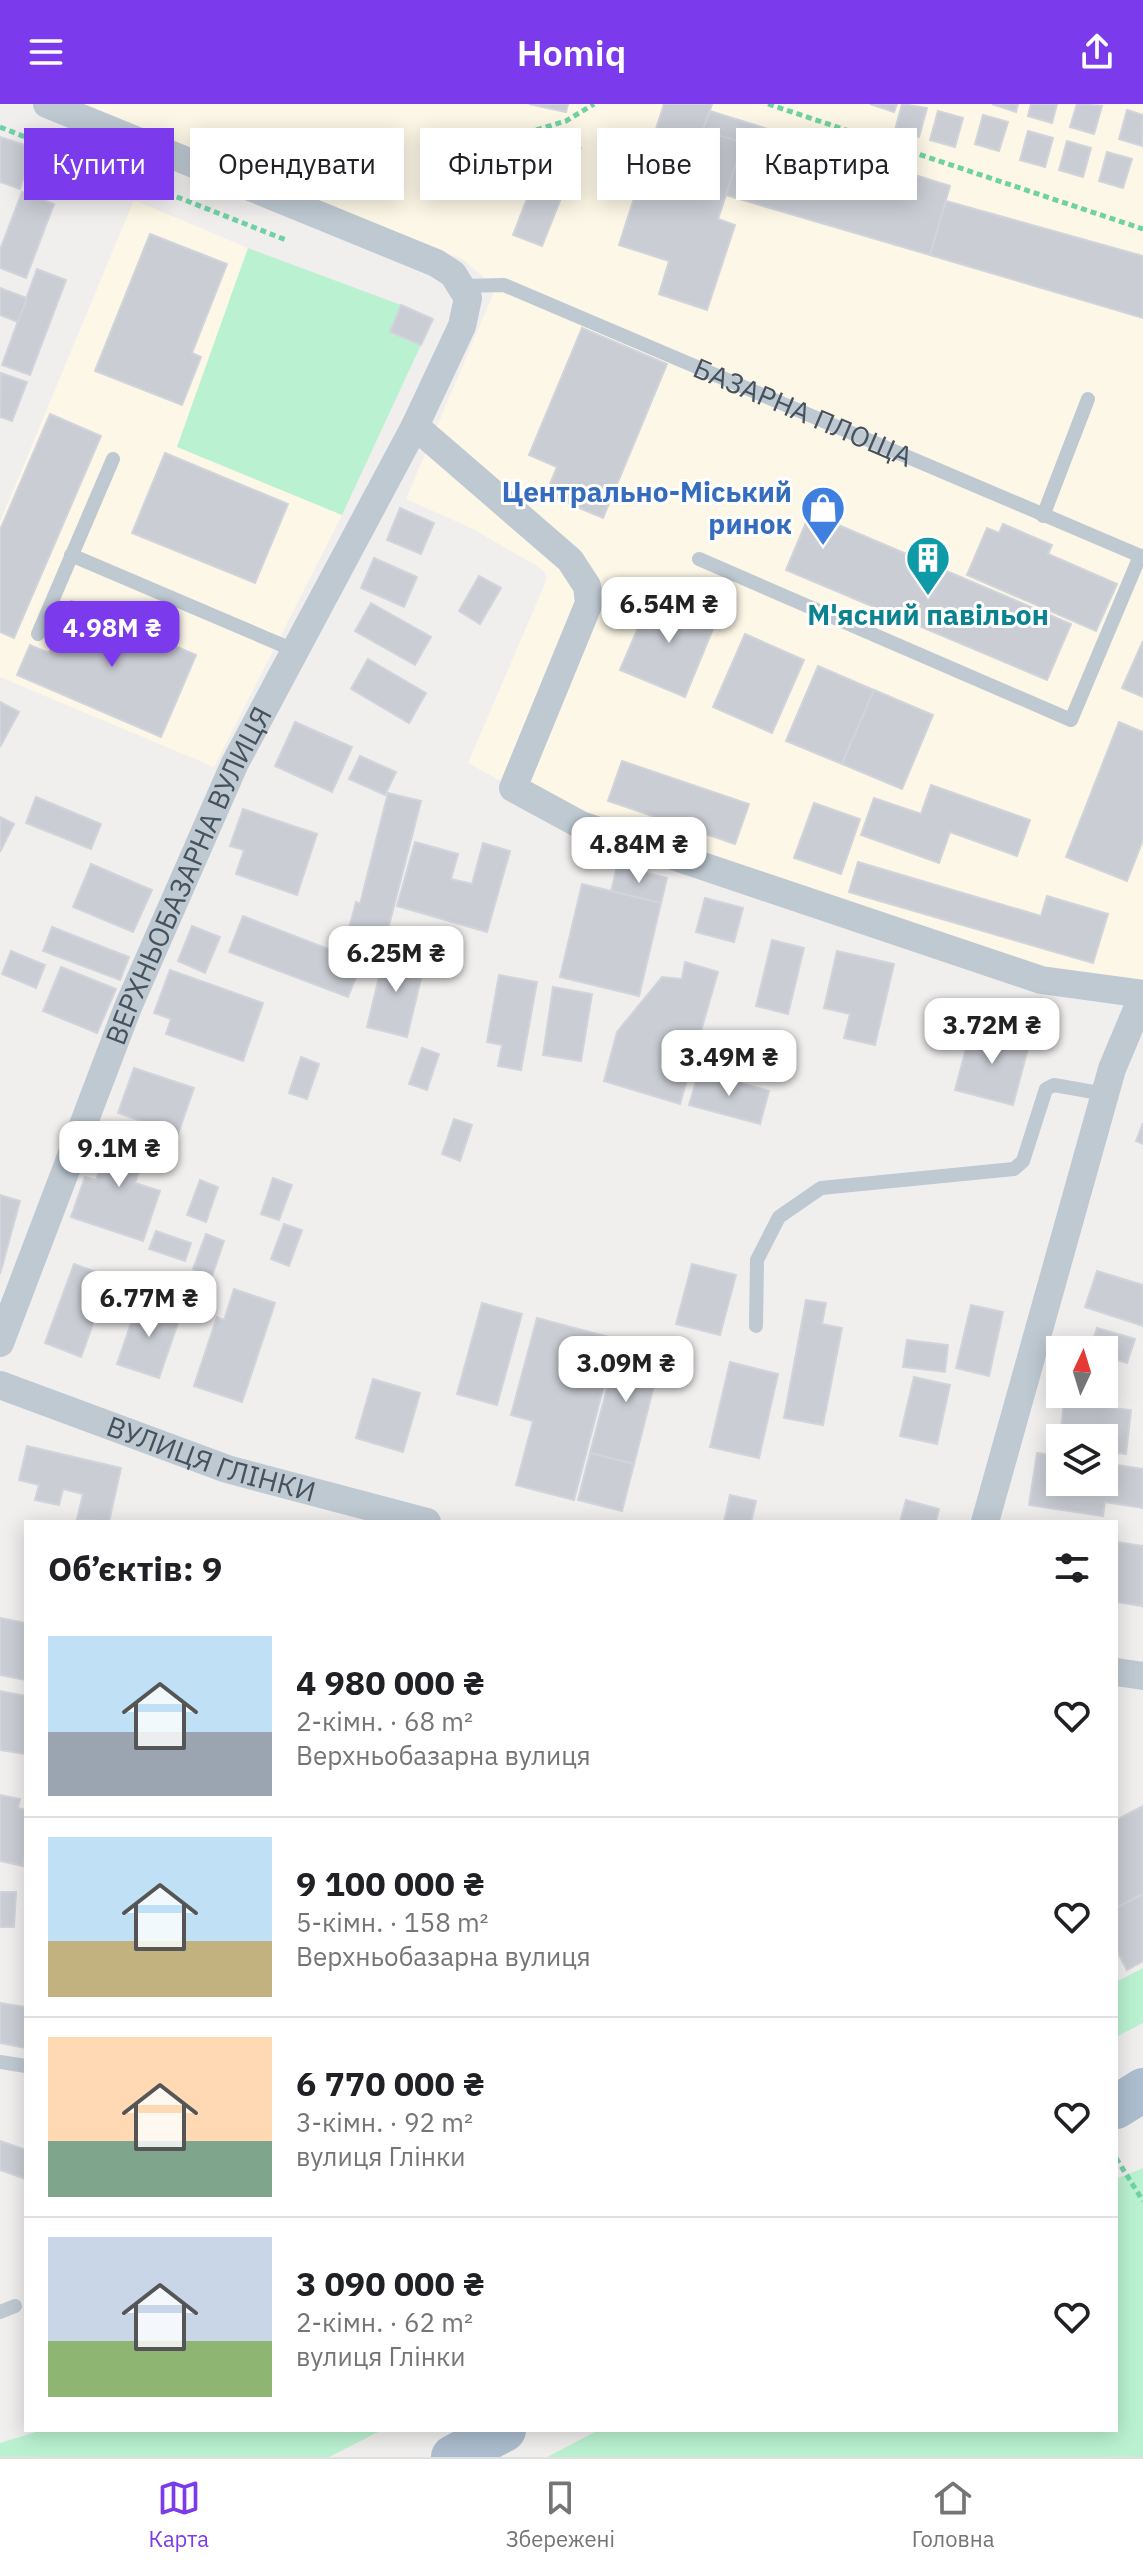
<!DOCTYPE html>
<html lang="uk">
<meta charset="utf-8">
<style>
body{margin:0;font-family:"IBM Plex Sans",sans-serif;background:#f6f6f6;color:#202124;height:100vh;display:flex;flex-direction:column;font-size:30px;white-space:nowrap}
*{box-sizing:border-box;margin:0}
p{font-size:26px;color:#757577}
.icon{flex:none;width:44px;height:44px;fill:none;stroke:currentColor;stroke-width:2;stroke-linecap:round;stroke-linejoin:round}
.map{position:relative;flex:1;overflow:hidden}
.details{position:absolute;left:24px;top:1416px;width:1094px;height:912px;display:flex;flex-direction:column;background:#fff;border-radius:0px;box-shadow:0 4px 20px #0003}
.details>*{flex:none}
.guide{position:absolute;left:24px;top:24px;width:1096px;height:72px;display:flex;gap:16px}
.needle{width:52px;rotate:4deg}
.tools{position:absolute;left:1046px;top:1232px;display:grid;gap:16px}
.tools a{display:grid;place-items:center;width:72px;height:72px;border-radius:0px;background:#fff;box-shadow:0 4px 20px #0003;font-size:40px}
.price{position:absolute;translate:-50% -68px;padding:0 18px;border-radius:16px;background:#fff;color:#222;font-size:26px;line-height:52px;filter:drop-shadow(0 2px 4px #0008)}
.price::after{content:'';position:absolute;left:50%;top:48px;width:24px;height:18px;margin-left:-12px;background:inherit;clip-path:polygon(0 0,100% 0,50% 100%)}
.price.active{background:#7c3aed;color:#fff}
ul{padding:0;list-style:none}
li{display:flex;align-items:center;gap:24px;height:200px;padding:0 24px}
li+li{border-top:2px solid #e0e0e0}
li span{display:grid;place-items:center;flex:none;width:224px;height:160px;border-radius:0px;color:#555}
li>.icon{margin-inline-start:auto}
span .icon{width:96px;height:96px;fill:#fffc;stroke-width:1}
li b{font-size:34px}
h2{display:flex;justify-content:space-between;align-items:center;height:96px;padding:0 24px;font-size:34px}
.chip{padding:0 28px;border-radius:0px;background:#fff;box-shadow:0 4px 20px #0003;font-size:28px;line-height:72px}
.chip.active{background:#7c3aed;color:#fff}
header{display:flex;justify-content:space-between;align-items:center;height:104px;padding:0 24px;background:#7c3aed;color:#fff;font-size:36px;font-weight:600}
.tab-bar{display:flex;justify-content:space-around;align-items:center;height:112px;border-top:2px solid #e0e0e0;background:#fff;font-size:22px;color:#757577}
.tab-bar a{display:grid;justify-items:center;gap:4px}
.tab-bar .active{color:#7c3aed}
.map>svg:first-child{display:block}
</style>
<header><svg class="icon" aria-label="menu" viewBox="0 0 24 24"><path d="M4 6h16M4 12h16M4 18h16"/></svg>Homiq<svg class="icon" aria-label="share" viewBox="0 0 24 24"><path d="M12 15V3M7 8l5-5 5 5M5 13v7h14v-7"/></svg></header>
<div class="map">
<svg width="1143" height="2353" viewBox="0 0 1143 2353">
<rect width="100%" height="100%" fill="#f1eeee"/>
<g fill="#fdf7e7">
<polygon points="81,0 1143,0 1143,890 1095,885 581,721 468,659 547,475 544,467 537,462 471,424 406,395 494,188 485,174 462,155"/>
<polygon points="134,96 248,144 177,343 342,411 214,663 0,573 0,418"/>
</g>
<g fill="#baf2d1">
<polygon points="248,144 401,201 391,228 421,241 342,411 177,343"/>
<polygon points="1143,1864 1143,1919 1116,1933 1116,1878"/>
<polygon points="1143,2064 1143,2353 547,2353 599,2326 1116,2326 1116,2075"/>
<polygon points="42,2326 382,2326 329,2353 0,2353 0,2339"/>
</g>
<g fill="#cacdd4" stroke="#d2d4db" stroke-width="2">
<polygon points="529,0 568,0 566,8"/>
<polygon points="664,0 712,0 703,26 743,39 718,115 735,121 707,206 659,190 669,157 619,141"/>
<polygon points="870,0 897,0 894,8"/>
<polygon points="902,0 927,4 919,33 895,26"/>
<polygon points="992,0 1018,0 1016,8"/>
<polygon points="1031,0 1057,0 1052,19 1028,12"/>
<polygon points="1077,0 1102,2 1094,30 1070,23"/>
<polygon points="1127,6 1143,11 1142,42 1119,35"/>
<polygon points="710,7 950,82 930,151 726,91 743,39 703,26"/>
<polygon points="938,7 963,14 955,43 930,36"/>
<polygon points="983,11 1008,18 999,47 975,40"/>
<polygon points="1028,27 1053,34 1045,63 1020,56"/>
<polygon points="0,33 34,44 20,85 0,78"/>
<polygon points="551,33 581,44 542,142 513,131"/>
<polygon points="1067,37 1091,44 1083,73 1059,66"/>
<polygon points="1107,48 1132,55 1123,84 1099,77"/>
<polygon points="22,88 54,100 26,174 0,164 0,146"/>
<polygon points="946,97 1143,152 1143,214 930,151"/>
<polygon points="150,130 227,160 192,249 201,253 182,301 95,267"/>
<polygon points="37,165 66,176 30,271 2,261"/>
<polygon points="0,184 27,194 18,218 0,211"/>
<polygon points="401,201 433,215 421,241 390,228"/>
<polygon points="582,224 667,260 603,414 546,390 557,363 529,351"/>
<polygon points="1,269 27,278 12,317 0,313"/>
<polygon points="50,310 101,332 14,534 0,528 0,426"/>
<polygon points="165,349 288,400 255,479 132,429"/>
<polygon points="400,404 434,419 421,450 387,436"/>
<polygon points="810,409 1071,520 1047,576 786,466"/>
<polygon points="1003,420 1052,441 1048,450 1117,480 1096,527 967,471 987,424 999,429"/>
<polygon points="374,454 417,473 404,503 361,484"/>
<polygon points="479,472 501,484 480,520 459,507"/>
<polygon points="653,489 717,515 685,593 620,566"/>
<polygon points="71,497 196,551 161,633 17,571 30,541 49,549"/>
<polygon points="371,499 431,533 415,561 355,527"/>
<polygon points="745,530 804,556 772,629 713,603"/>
<polygon points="1143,537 1143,593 1122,584"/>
<polygon points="368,555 426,589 409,619 351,585"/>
<polygon points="818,562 874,586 842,660 786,637"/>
<polygon points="874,586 933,611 902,685 842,660"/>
<polygon points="0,598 19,608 0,643"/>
<polygon points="295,618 352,643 332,688 275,662"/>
<polygon points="1119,618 1143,628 1143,736 1127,777 1066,753"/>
<polygon points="360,652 396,668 385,691 349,675"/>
<polygon points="622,657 749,700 735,740 608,697"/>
<polygon points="931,681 1030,716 1017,752 950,728 939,759 861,731 874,694 921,710"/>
<polygon points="388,689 421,697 386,833 349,824 356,798 360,800"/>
<polygon points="36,693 101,720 91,745 26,719"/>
<polygon points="814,699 860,715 841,770 794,754"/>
<polygon points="243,705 317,730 297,791 236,770 244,746 230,742"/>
<polygon points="0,713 14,720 0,748"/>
<polygon points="415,738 458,750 451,775 472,780 483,739 510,747 487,828 397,802"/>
<polygon points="858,758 1041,812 1047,792 1108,810 1093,859 849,788"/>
<polygon points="91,760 152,786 133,828 73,803"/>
<polygon points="617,762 667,774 661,799 611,788"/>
<polygon points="582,780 661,799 639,892 560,873"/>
<polygon points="705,794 743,804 734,838 696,828"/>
<polygon points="243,812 362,858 348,893 229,848"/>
<polygon points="192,822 220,833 205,869 178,857"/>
<polygon points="52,823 129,853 120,876 43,847"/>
<polygon points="772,836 804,844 788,910 756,902"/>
<polygon points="11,847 45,861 36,884 2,870"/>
<polygon points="837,847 894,860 875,941 844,934 850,910 824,904"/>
<polygon points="385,848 425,858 407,933 367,923"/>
<polygon points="685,858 718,868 680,1000 604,977 617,928 662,873 682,875"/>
<polygon points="61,863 116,885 97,929 43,907"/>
<polygon points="170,866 263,899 243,957 166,930 171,915 154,909"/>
<polygon points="499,871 537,878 521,966 498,962 502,941 487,938"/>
<polygon points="553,883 592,890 581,957 543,951"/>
<polygon points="972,922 1030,937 1013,1001 955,986"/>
<polygon points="705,942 734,950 727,975 699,967"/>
<polygon points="422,944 439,950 427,986 409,980"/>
<polygon points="301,953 319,960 307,995 289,989"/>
<polygon points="134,964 194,984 178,1030 118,1009"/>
<polygon points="699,967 769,987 760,1020 689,1001"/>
<polygon points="454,1015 472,1021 460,1057 442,1050"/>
<polygon points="1143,1019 1143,1040 1136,1037"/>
<polygon points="115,1022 151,1034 135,1079 160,1087 143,1137 71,1113 85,1073 96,1076"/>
<polygon points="273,1074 292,1081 279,1116 261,1110"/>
<polygon points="200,1076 218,1083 206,1118 187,1111"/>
<polygon points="0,1091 20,1097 0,1170"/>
<polygon points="284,1120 302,1126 289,1162 271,1155"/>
<polygon points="156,1127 191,1139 185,1157 149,1145"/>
<polygon points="206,1130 224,1137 212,1172 193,1165"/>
<polygon points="74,1160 110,1173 81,1253 45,1239"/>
<polygon points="692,1160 736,1171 720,1231 676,1220"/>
<polygon points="1097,1167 1143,1181 1143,1222 1085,1203"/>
<polygon points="234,1185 275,1199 242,1298 194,1282 217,1213 224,1216"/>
<polygon points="139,1196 181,1210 159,1274 117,1260"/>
<polygon points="806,1196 826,1199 822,1220 842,1224 823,1321 784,1314"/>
<polygon points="482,1199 522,1210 497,1301 457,1290"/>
<polygon points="971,1201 1003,1208 989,1272 956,1264"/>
<polygon points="537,1214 616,1235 574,1396 516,1381 533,1317 511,1311"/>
<polygon points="1097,1224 1135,1235 1127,1259 1104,1252 1104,1246 1090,1246"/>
<polygon points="907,1236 948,1241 945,1268 903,1263"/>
<polygon points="619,1239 662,1250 634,1360 590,1349"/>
<polygon points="730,1258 778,1270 759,1354 710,1343"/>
<polygon points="914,1273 950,1281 937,1340 900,1332"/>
<polygon points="373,1275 420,1289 403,1348 356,1334"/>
<polygon points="1064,1298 1131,1306 1126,1350 1104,1347 1104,1334 1060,1334"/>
<polygon points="27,1342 121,1364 109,1418 77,1415 83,1390 63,1385 59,1401 35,1396 39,1381 19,1376"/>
<polygon points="590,1349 634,1360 622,1407 578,1396"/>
<polygon points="1037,1349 1060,1352 1060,1378 1104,1378 1104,1359 1143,1365 1143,1404 1105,1398 1103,1412 1029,1401"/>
<polygon points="730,1391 756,1397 751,1418 724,1418"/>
<polygon points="906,1396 939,1405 936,1418 900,1418"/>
<polygon points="1116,1438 1143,1442 1142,1502 1116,1498"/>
<polygon points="0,1514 26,1519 26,1576 0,1571"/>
<polygon points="0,1587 26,1592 26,1650 0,1646"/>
<polygon points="0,1691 20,1695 18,1704 26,1706 26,1744 23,1762 0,1757"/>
<polygon points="1143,1702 1143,1790 1116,1804 1116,1716"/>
<polygon points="0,1788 16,1788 14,1823 0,1823"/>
<polygon points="1143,1790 1143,1857 1127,1866 1116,1845 1116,1804"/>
<polygon points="0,1899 26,1903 26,1944 0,1939"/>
<polygon points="0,2037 26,2046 26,2075 0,2066"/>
</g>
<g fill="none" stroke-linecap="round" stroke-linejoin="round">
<g stroke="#70d2a4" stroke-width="5" stroke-dasharray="6 4" stroke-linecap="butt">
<polyline points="768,0 1143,125"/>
<polyline points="0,23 286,136"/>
<polyline points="443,70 481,71 529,28 566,17 594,0"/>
<polyline points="1116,2054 1143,2097"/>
</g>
<g stroke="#bec9d2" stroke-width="14">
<path id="s1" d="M 461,182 L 504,181 L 1143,453"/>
<polyline points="1043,412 1088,295"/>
<polyline points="71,451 296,547"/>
<polyline points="699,455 1071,616 1140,452"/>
<polyline points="38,530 113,355"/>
<polyline points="756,1222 757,1156 779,1113 821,1084 1014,1065 1023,1057 1046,985 1054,981 1105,990"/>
<polyline points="0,1958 26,1962"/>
<polyline points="0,2208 15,2202"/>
</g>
<g stroke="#bec9d2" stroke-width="28">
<polyline points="415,322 570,456 587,482 589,499 513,684 581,721 1041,876 1143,890"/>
<path id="s2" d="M 0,1239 L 128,903 L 235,659 L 415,322 L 462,222 L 468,194 L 453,170 L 436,159 L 47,0"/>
<path id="s3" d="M 0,1281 L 227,1365 L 427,1418"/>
<polyline points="985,1418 1112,965 1143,891"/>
<polyline points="1116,1568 1143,1572"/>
</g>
<g stroke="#acbdcf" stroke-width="44">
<polyline points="1116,2003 1143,1986"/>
<polyline points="453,2353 504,2326"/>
</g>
</g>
<defs>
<g id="shop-pin" transform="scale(2.3)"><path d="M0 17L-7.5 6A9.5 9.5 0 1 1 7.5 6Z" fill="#3f7fe0" stroke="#fff"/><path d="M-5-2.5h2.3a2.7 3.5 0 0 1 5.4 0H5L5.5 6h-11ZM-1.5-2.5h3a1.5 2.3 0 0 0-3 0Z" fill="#fff"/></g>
<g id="building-pin" transform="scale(2.3)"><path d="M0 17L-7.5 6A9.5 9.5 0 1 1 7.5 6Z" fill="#0f9aa8" stroke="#fff"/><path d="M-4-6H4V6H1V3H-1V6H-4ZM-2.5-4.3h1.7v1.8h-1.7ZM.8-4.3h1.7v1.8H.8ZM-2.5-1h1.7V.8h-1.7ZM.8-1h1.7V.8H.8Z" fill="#fff"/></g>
</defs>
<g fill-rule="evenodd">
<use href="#shop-pin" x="823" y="404"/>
<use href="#building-pin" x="928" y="454"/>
</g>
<g text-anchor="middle" stroke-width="6" stroke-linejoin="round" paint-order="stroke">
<g font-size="28" fill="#45515d" stroke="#fff">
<text dy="10" stroke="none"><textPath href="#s1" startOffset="368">БАЗАРНА ПЛОЩА</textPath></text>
<text dy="10" stroke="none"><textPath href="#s2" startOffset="504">ВЕРХНЬОБАЗАРНА ВУЛИЦЯ</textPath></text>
<text dy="10" stroke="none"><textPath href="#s3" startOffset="224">ВУЛИЦЯ ГЛІНКИ</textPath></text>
</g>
<g font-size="28" font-weight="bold" fill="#366cbe" stroke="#fff" text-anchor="end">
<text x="792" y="398">Центрально-Міський<tspan x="792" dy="32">ринок</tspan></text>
</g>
<g font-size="28" font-weight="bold" fill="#0d838f" stroke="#fff">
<text x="928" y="521">М'ясний павільон</text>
</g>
</g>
</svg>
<div class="tools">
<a><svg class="needle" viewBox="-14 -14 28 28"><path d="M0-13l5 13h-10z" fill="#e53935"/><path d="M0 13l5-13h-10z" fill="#757577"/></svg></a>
<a><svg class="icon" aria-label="layers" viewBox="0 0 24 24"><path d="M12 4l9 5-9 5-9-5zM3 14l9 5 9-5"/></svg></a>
</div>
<b class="price" style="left:669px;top:541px">6.54M ₴</b>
<b class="price active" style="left:112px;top:565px">4.98M ₴</b>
<b class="price" style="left:639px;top:781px">4.84M ₴</b>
<b class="price" style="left:396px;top:890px">6.25M ₴</b>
<b class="price" style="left:992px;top:962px">3.72M ₴</b>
<b class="price" style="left:729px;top:994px">3.49M ₴</b>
<b class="price" style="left:119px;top:1085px">9.1M ₴</b>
<b class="price" style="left:149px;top:1235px">6.77M ₴</b>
<b class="price" style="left:626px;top:1300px">3.09M ₴</b>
<div class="guide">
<a class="chip active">Купити</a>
<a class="chip">Орендувати</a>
<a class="chip">Фільтри</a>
<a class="chip">Нове</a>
<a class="chip">Квартира</a>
</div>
<section class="details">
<h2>Об’єктів: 9<svg class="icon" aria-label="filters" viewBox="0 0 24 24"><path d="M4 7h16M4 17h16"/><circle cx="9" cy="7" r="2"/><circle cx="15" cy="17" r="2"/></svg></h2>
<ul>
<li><span style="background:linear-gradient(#bfe0f5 60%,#9aa5b1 0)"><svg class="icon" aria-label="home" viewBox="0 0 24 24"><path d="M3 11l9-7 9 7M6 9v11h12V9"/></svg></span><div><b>4 980 000 ₴</b><p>2-кімн. · 68 m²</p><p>Верхньобазарна вулиця</p></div><svg class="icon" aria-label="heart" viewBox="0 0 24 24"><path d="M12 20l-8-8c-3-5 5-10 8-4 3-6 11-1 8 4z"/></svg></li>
<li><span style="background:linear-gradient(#bfe0f5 65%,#c2b280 0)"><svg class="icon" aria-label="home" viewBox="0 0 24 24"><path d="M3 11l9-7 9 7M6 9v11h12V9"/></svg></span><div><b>9 100 000 ₴</b><p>5-кімн. · 158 m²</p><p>Верхньобазарна вулиця</p></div><svg class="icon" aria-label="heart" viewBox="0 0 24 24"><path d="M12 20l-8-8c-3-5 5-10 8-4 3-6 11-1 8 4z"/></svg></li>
<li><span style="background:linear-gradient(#ffd9b3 65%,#7fa58c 0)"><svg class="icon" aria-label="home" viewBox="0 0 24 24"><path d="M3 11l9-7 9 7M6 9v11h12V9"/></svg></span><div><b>6 770 000 ₴</b><p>3-кімн. · 92 m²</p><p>вулиця Глінки</p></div><svg class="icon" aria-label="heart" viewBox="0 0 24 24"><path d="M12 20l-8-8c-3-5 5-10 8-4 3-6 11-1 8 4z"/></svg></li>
<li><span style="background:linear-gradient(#c9d6e8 65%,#8fb573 0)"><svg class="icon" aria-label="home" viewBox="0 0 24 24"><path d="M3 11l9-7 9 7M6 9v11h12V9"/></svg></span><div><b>3 090 000 ₴</b><p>2-кімн. · 62 m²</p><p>вулиця Глінки</p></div><svg class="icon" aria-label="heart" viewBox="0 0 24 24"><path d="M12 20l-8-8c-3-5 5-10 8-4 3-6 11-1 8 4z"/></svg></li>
</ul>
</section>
</div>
<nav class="tab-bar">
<a class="active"><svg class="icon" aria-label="map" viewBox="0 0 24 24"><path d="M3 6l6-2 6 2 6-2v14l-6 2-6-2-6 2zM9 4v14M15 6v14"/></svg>Карта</a>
<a><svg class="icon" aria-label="saved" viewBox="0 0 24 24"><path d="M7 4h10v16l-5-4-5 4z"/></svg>Збережені</a>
<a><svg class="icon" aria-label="home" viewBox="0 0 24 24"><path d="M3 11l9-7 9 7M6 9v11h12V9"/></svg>Головна</a>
</nav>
